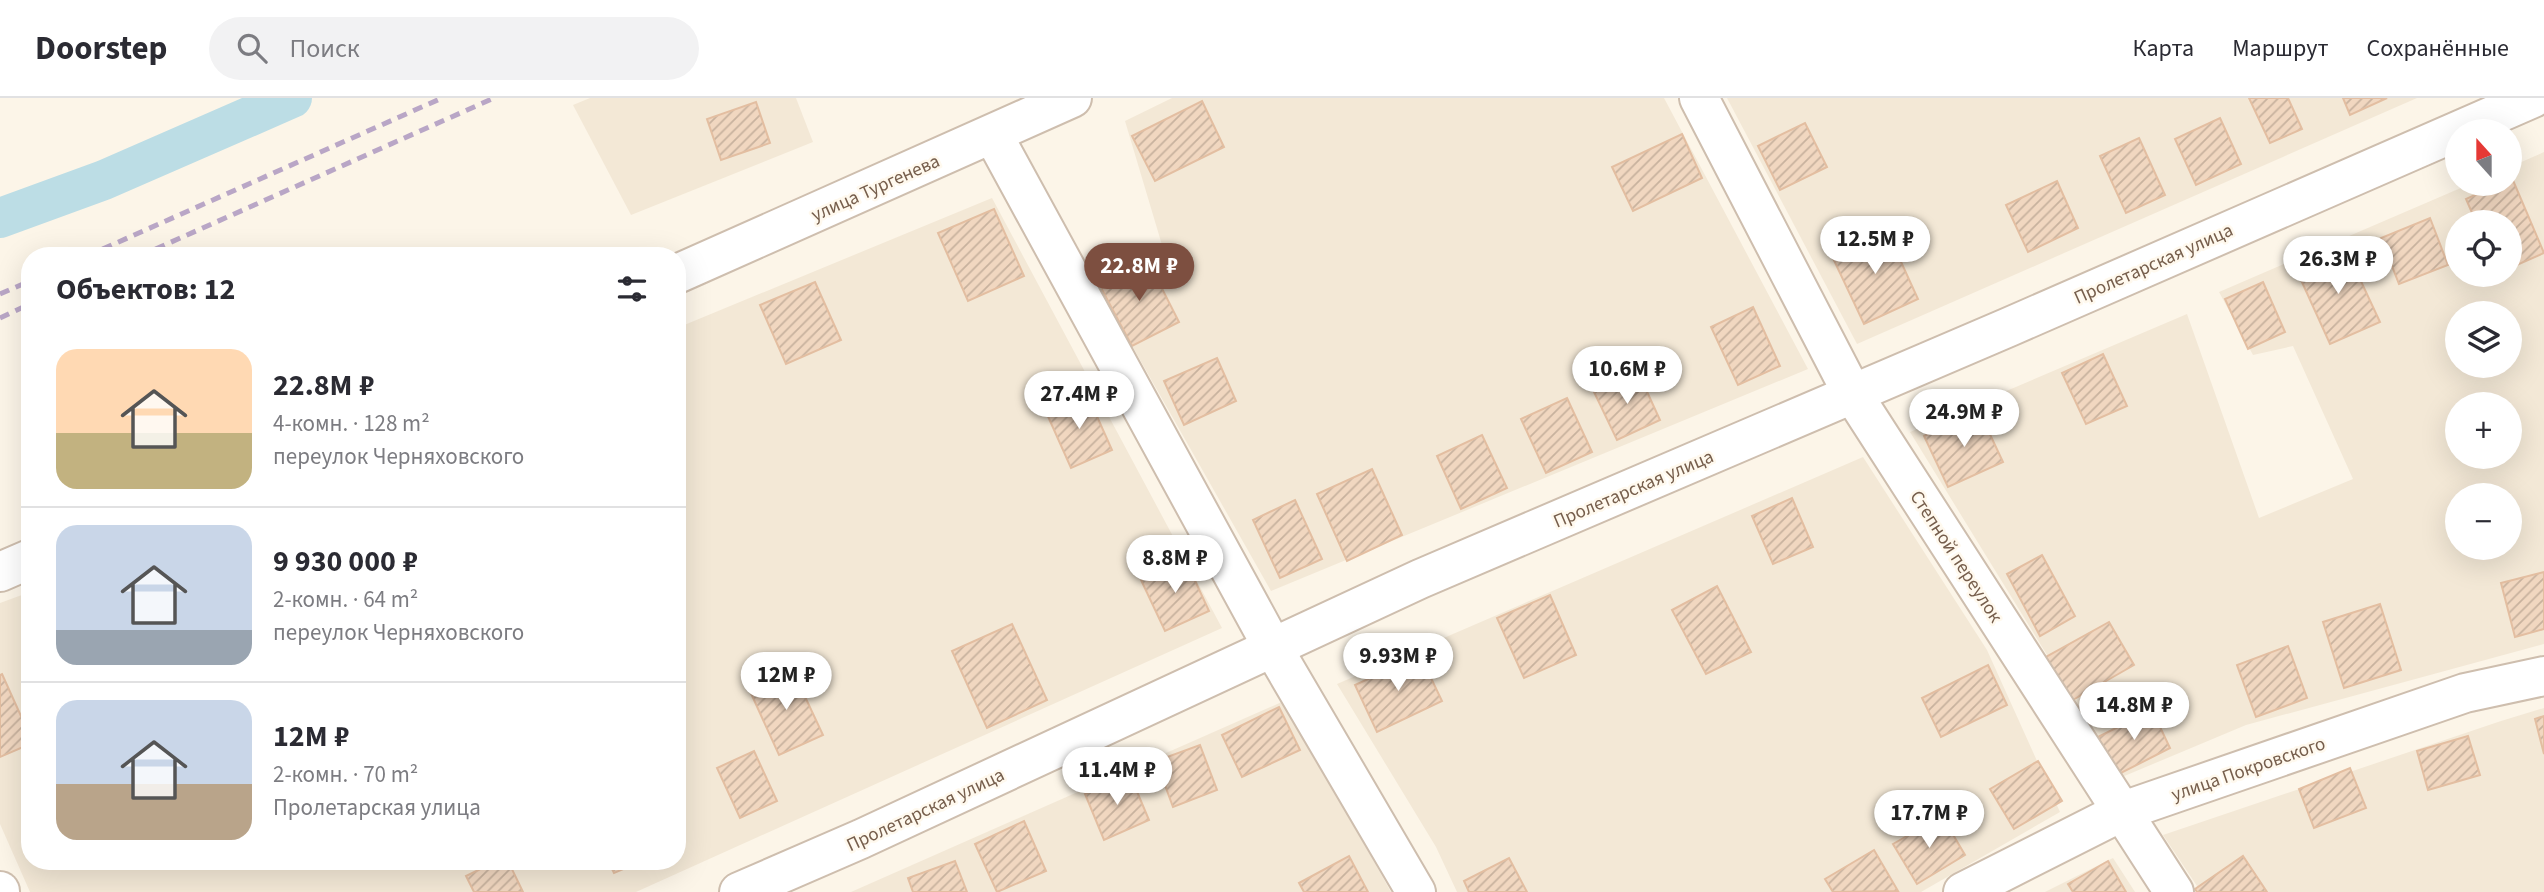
<!DOCTYPE html>
<html lang="ru">
<meta charset="utf-8">
<style>
body{margin:0;font-family:"Source Sans 3",sans-serif;background:#f2f2f3;color:#2b2b33;height:100vh;display:flex;flex-direction:column;font-size:26px;white-space:nowrap}
*{box-sizing:border-box;margin:0}
p{font-size:23px;color:#7c7c81}
.icon{flex:none;width:38px;height:38px;fill:none;stroke:currentColor;stroke-width:2;stroke-linecap:round;stroke-linejoin:round}
.map{position:relative;flex:1;overflow:hidden}
.details{position:absolute;left:21px;top:149px;width:665px;height:623px;display:flex;flex-direction:column;background:#fff;border-radius:28px;box-shadow:0 7px 28px #0002}
.details>*{flex:none}
.needle{width:46px;rotate:339deg}
.controls{position:absolute;left:2445px;top:21px;display:grid;gap:14px}
.controls a{display:grid;place-items:center;width:77px;height:77px;border-radius:50%;background:#fff;box-shadow:0 7px 28px #0002;font-size:35px}
.price{position:absolute;translate:-50% -60px;padding:0 16px;border-radius:24px;background:#fff;color:#222;font-size:23px;line-height:46px;filter:drop-shadow(0 2px 4px #0008)}
.price::after{content:'';position:absolute;left:50%;top:42px;width:21px;height:16px;margin-left:-10px;background:inherit;clip-path:polygon(0 0,100% 0,50% 100%)}
.price.current{background:#7d4f40;color:#fff}
ul{padding:0;list-style:none}
li{display:flex;align-items:center;gap:21px;height:175px;padding:0 35px}
li+li{border-top:2px solid #e1e1e2}
li span{display:grid;place-items:center;flex:none;width:196px;height:140px;border-radius:21px;color:#555}
li>.icon{margin-inline-start:auto}
span .icon{width:84px;height:84px;fill:#fffc;stroke-width:1}
li b{font-size:30px}
h2{display:flex;justify-content:space-between;align-items:center;height:84px;padding:0 35px;font-size:30px}
header{display:flex;align-items:center;gap:42px;box-sizing:border-box;height:98px;padding:0 35px;background:#fff;border-bottom:2px solid #e1e1e2}
header strong{font-size:33px}
nav{display:flex;gap:38px;margin-inline-start:auto;font-size:24px}
.search{width:490px;height:63px;background:#f2f2f3;display:flex;align-items:center;gap:18px;box-sizing:border-box;padding:0 24px;border-radius:38px;color:#7c7c81;font-size:26px}
.map>svg:first-child{display:block}
</style>
<header>
<strong>Doorstep</strong>
<div class="search"><svg class="icon" aria-label="search" viewBox="0 0 24 24"><circle cx="10" cy="10" r="6"/><path d="M15 15l6 6"/></svg>Поиск</div>
<nav><a>Карта</a><a>Маршрут</a><a>Сохранённые</a></nav>
</header>
<div class="map">
<svg width="2544" height="794" viewBox="0 0 2544 794">
<defs>
<pattern id="building-hatch" width="6" height="6" patternUnits="userSpaceOnUse" patternTransform="scale(1.75)"><rect width="6" height="6" fill="#f1d7c0"/><path d="M-1 1l2-2M0 6l6-6M5 7l2-2" fill="none" stroke="#c8b29e"/></pattern>
</defs>
<rect width="100%" height="100%" fill="#fcf5e8"/>
<g fill="#f3e8d6" fill-rule="evenodd">
<polygon points="590,0 796,0 813,44 631,117 573,7"/>
<polygon points="1172,0 1664,0 1808,271 1271,493 1097,186 1162,147 1125,23"/>
<polygon points="1727,0 2417,0 1857,246"/>
<path d="M 2544,54 L 2544,546 L 2246,627 L 2122,679 L 1910,334 L 2187,216 L 2259,420 L 2353,381 L 2293,248 L 2253,257 L 2219,194 L 2470,86 L 2510,86 L 2510,69 ZM 2457,124 L 2510,124 L 2510,177 L 2457,177 ZM 2457,215 L 2510,215 L 2510,268 L 2457,268 ZM 2457,306 L 2510,306 L 2510,359 L 2457,359 ZM 2457,397 L 2510,397 L 2510,450 L 2457,450 Z"/>
<polygon points="992,100 1222,530 636,794 30,794 0,726 0,505 30,494 30,763 677,763 677,230"/>
<polygon points="1863,359 1987,552 2060,714 1921,794 1457,794 1436,749 1337,586"/>
<polygon points="1284,603 1391,794 851,794"/>
<polygon points="2544,610 2544,794 2201,794 2163,737 2501,623"/>
<polygon points="2113,760 2135,794 2045,794"/>
</g>
<g fill="none" stroke-linecap="round" stroke-linejoin="round">
<polyline stroke="#bcdde5" stroke-width="40" points="0,120 104,82 292,0"/>
</g>
<g fill="url(#building-hatch)" stroke="#e3bea1" stroke-width="2">
<polygon points="2249,0 2288,0 2302,31 2270,45"/>
<polygon points="2343,0 2387,0 2350,17"/>
<polygon points="1202,3 1224,49 1155,83 1132,38"/>
<polygon points="756,4 770,45 721,62 707,21"/>
<polygon points="2220,20 2241,66 2196,87 2175,41"/>
<polygon points="1805,25 1827,69 1780,92 1758,48"/>
<polygon points="1682,36 1702,80 1633,113 1612,69"/>
<polygon points="2139,40 2165,97 2126,115 2100,58"/>
<polygon points="2512,80 2544,155 2510,170 2510,124 2476,124 2466,101 2499,86 2510,86"/>
<polygon points="2057,83 2078,130 2028,154 2006,107"/>
<polygon points="994,111 1024,178 968,203 938,135"/>
<polygon points="2430,120 2448,167 2399,186 2381,140"/>
<polygon points="1886,131 1918,201 1864,226 1831,156"/>
<polygon points="2345,149 2380,224 2330,246 2296,171"/>
<polygon points="1147,161 1179,224 1132,248 1099,186"/>
<polygon points="815,184 841,242 786,266 760,207"/>
<polygon points="2263,184 2285,234 2248,251 2225,201"/>
<polygon points="1753,209 1780,268 1738,287 1711,229"/>
<polygon points="2103,256 2127,308 2086,326 2062,275"/>
<polygon points="1217,260 1236,303 1184,327 1164,283"/>
<polygon points="1638,274 1660,322 1617,342 1594,294"/>
<polygon points="1087,296 1112,352 1071,370 1046,314"/>
<polygon points="1567,300 1592,354 1546,375 1521,321"/>
<polygon points="1979,313 2003,364 1948,389 1924,338"/>
<polygon points="1482,337 1507,390 1461,411 1437,358"/>
<polygon points="1372,371 1402,437 1347,463 1317,396"/>
<polygon points="1792,400 1813,449 1773,466 1752,418"/>
<polygon points="1295,402 1322,461 1280,480 1253,422"/>
<polygon points="2042,457 2075,518 2040,538 2007,476"/>
<polygon points="1185,461 1209,513 1165,533 1141,482"/>
<polygon points="2544,474 2544,531 2515,539 2501,485"/>
<polygon points="1717,488 1751,554 1706,576 1672,512"/>
<polygon points="1550,497 1576,557 1524,580 1497,520"/>
<polygon points="2380,506 2401,572 2344,590 2323,524"/>
<polygon points="2109,524 2134,567 2071,603 2046,559"/>
<polygon points="1012,526 1047,602 987,630 952,553"/>
<polygon points="2288,548 2307,600 2256,619 2237,567"/>
<polygon points="1420,557 1442,603 1377,634 1355,587"/>
<polygon points="1988,567 2007,607 1941,639 1922,600"/>
<polygon points="792,571 823,637 779,657 749,591"/>
<polygon points="2,576 30,638 30,646 0,659 0,577"/>
<polygon points="1279,609 1300,652 1242,679 1222,637"/>
<polygon points="2152,612 2170,650 2117,677 2098,639"/>
<polygon points="2544,618 2544,656 2535,621"/>
<polygon points="2468,638 2480,677 2428,692 2417,653"/>
<polygon points="1200,647 1217,692 1173,709 1156,663"/>
<polygon points="754,653 777,703 740,720 717,670"/>
<polygon points="2038,663 2062,703 2014,731 1990,691"/>
<polygon points="2350,670 2366,710 2314,730 2299,691"/>
<polygon points="1130,677 1149,722 1104,742 1085,696"/>
<polygon points="1942,718 1965,757 1917,786 1893,746"/>
<polygon points="1024,723 1046,773 997,794 975,746"/>
<polygon points="1874,752 1898,793 1833,794 1825,781"/>
<polygon points="1349,758 1368,794 1304,794 1299,785"/>
<polygon points="2243,758 2267,794 2197,794 2195,791"/>
<polygon points="1509,760 1527,794 1469,794 1464,783"/>
<polygon points="497,763 508,763 523,794 474,794 466,778"/>
<polygon points="608,763 642,763 614,775"/>
<polygon points="955,763 967,794 913,794 908,780"/>
<polygon points="2108,763 2126,794 2073,794 2068,786"/>
</g>
<g fill="none" stroke-linecap="round" stroke-linejoin="round">
<g stroke="#cebeae" stroke-width="42">
<g id="minor">
<polyline points="1699,0 1852,295 2174,794"/>
<polyline points="993,37 1273,550 1416,794"/>
<polyline points="677,176 1072,0"/>
<polyline points="0,474 30,461"/>
<polyline points="0,793 0,794"/>
<polyline points="739,794 861,741 1420,481 2009,229 2533,0"/>
<polyline points="1963,794 2123,713 2465,595 2544,578"/>
</g>
</g>
<use href="#minor" stroke="#fff" stroke-width="38"/>
<g stroke="#b9a6c6" stroke-width="5" stroke-dasharray="10 7" stroke-linecap="butt">
<polyline points="87,158 442,0"/>
<polyline points="140,158 494,0"/>
<polyline points="0,196 30,183"/>
<polyline points="0,220 30,206"/>
</g>
</g>
<g text-anchor="middle" stroke-width="5" stroke-linejoin="round" paint-order="stroke">
<g font-size="19" fill="#765e4c" stroke="#fff9ee">
<text transform="translate(875 89) rotate(-24)" y="7">улица Тургенева</text>
<text transform="translate(2153 165) rotate(-24)" y="7">Пролетарская улица</text>
<text transform="translate(1633 390) rotate(-23)" y="7">Пролетарская улица</text>
<text transform="translate(1957 458) rotate(57)" y="7">Степной переулок</text>
<text transform="translate(2248 670) rotate(-19)" y="7">улица Покровского</text>
<text transform="translate(925 711) rotate(-25)" y="7">Пролетарская улица</text>
</g>
</g>
</svg>
<div class="controls">
<a><svg class="needle" viewBox="-14 -14 28 28"><path d="M0-13l5 13h-10z" fill="#e53935"/><path d="M0 13l5-13h-10z" fill="#7c7c81"/></svg></a>
<a><svg class="icon" aria-label="locate" viewBox="0 0 24 24"><circle cx="12" cy="12" r="6"/><path d="M12 2v4M12 18v4M2 12h4M18 12h4"/></svg></a>
<a><svg class="icon" aria-label="layers" viewBox="0 0 24 24"><path d="M12 4l9 5-9 5-9-5zM3 14l9 5 9-5"/></svg></a>
<a>+</a>
<a>−</a>
</div>
<b class="price" style="left:1875px;top:178px">12.5M ₽</b>
<b class="price" style="left:2338px;top:198px">26.3M ₽</b>
<b class="price current" style="left:1139px;top:205px">22.8M ₽</b>
<b class="price" style="left:1627px;top:308px">10.6M ₽</b>
<b class="price" style="left:1079px;top:333px">27.4M ₽</b>
<b class="price" style="left:1964px;top:351px">24.9M ₽</b>
<b class="price" style="left:1175px;top:497px">8.8M ₽</b>
<b class="price" style="left:1398px;top:595px">9.93M ₽</b>
<b class="price" style="left:786px;top:614px">12M ₽</b>
<b class="price" style="left:2134px;top:644px">14.8M ₽</b>
<b class="price" style="left:1117px;top:709px">11.4M ₽</b>
<b class="price" style="left:1929px;top:752px">17.7M ₽</b>
<section class="details">
<h2>Объектов: 12<svg class="icon" aria-label="filters" viewBox="0 0 24 24"><path d="M4 7h16M4 17h16"/><circle cx="9" cy="7" r="2"/><circle cx="15" cy="17" r="2"/></svg></h2>
<ul>
<li><span style="background:linear-gradient(#ffd9b3 60%,#c2b280 0)"><svg class="icon" aria-label="home" viewBox="0 0 24 24"><path d="M3 11l9-7 9 7M6 9v11h12V9"/></svg></span><div><b>22.8M ₽</b><p>4-комн. · 128 m²</p><p>переулок Черняховского</p></div></li>
<li><span style="background:linear-gradient(#c9d6e8 75%,#9aa5b1 0)"><svg class="icon" aria-label="home" viewBox="0 0 24 24"><path d="M3 11l9-7 9 7M6 9v11h12V9"/></svg></span><div><b>9 930 000 ₽</b><p>2-комн. · 64 m²</p><p>переулок Черняховского</p></div></li>
<li><span style="background:linear-gradient(#c9d6e8 60%,#b9a48a 0)"><svg class="icon" aria-label="home" viewBox="0 0 24 24"><path d="M3 11l9-7 9 7M6 9v11h12V9"/></svg></span><div><b>12M ₽</b><p>2-комн. · 70 m²</p><p>Пролетарская улица</p></div></li>
</ul>
</section>
</div>
